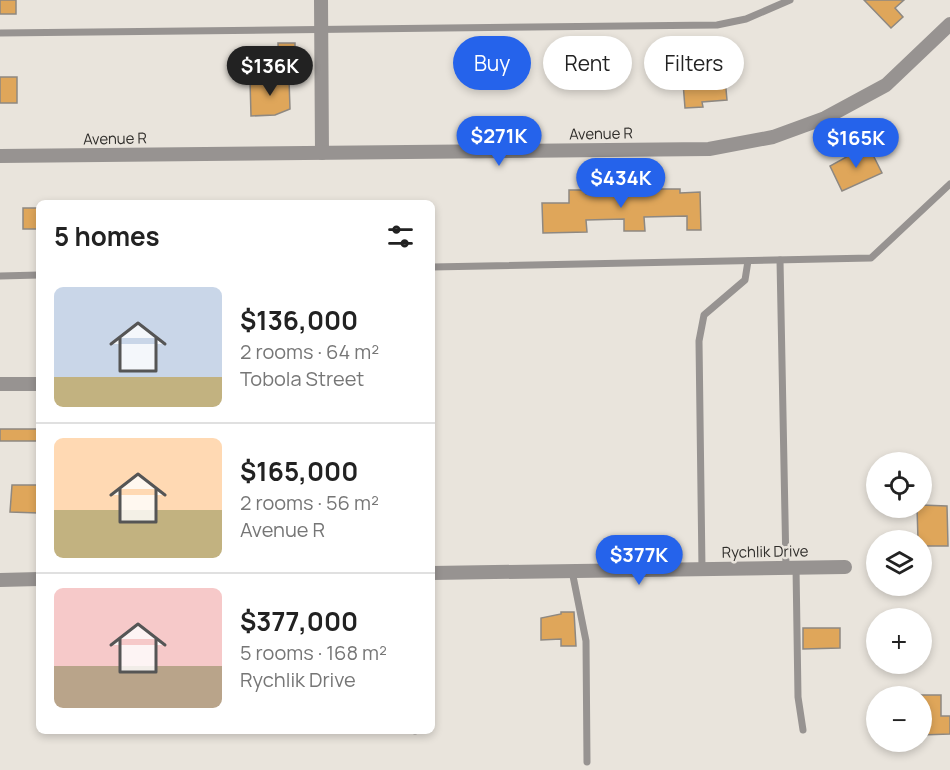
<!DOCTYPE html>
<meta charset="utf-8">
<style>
body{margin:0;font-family:Manrope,sans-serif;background:#f6f6f6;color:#222;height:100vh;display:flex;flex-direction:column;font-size:22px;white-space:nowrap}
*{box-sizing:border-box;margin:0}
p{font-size:20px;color:#767676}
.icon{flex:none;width:33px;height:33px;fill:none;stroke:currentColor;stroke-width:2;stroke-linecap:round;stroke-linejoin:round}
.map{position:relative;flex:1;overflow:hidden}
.side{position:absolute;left:36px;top:200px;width:399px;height:534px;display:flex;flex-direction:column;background:#fff;border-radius:9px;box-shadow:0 3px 9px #0003}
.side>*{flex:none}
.guide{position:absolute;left:453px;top:36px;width:406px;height:54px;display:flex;gap:12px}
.fabs{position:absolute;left:866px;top:452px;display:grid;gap:12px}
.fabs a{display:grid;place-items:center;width:66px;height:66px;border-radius:50%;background:#fff;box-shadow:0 3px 9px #0003;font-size:30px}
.price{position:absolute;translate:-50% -51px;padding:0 14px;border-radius:21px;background:#2563eb;color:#fff;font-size:20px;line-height:39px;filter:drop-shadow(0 2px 3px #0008)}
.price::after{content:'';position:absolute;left:50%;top:36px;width:18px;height:14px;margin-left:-9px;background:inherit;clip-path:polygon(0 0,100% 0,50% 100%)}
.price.selected{background:#222;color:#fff}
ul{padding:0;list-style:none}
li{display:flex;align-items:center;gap:18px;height:150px;padding:0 18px}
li+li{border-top:2px solid #e0e0e0}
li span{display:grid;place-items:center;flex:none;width:168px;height:120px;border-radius:9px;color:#555}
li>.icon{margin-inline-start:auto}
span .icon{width:72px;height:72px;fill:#fffc;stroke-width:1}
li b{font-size:26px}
h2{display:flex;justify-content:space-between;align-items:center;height:72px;padding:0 18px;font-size:26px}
.tag{padding:0 21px;border-radius:27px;background:#fff;box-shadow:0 3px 9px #0003;font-size:21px;line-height:54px}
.tag.selected{background:#2563eb;color:#fff}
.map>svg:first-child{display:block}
</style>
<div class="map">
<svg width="950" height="770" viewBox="0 0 950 770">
<rect width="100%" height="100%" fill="#e9e4dc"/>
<g fill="#dfa65a" stroke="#8e8881" stroke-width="1.5">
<rect x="0" y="0" width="16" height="14"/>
<polygon points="864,0 904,0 895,8 903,17 891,28"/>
<polygon points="278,43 295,43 295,72 279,72"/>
<polygon points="724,67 727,100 702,102 703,107 685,108 682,70"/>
<rect x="0" y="77" width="17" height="26"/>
<polygon points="289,79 290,109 275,115 251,116 250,80"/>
<polygon points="868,145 882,173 842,191 830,166"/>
<polygon points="614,189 680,189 680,193 700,192 701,230 687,230 687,216 644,217 645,231 624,231 624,219 586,220 587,232 543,233 542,203 569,203 569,190 586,190 586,194 615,194"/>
<rect x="23" y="208" width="16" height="21"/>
<rect x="0" y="429" width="39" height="12"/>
<polygon points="12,485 39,485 38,513 10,512"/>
<polygon points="921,505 947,506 948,546 921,546 921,540 918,540 917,507"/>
<polygon points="561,612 574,612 576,646 561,646 561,639 541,640 541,618 561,614"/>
<polygon points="803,628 840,628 840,648 803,649"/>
<polygon points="921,695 941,695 941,716 950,716 950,734 921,735"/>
</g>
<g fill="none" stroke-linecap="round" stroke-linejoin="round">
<g stroke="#979391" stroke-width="7">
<polyline points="0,33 717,25 746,19 790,0"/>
<polyline points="780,260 786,568"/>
<polyline points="432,267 871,258 950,184"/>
<polyline points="0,276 39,275"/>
<polyline points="796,567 798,697 803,730"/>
<polyline points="702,569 699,341 704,315 745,280 748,261"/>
<polyline points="572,571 586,641 587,762"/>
<polyline points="415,730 415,731"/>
</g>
<g stroke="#979391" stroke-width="14">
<polyline points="321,0 322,153"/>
<polyline points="0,156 709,149 773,137 825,118 886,85 950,24"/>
<polyline points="0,384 39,384"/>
<polyline points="432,573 845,567"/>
<polyline points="0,580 39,579"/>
</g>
</g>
<g text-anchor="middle" stroke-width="5" stroke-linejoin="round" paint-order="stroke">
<g font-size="15" fill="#2f2d2a" stroke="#e9e4dc">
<text transform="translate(601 134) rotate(-1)" y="5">Avenue R</text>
<text transform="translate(115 139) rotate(-1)" y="5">Avenue R</text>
<text transform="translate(765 552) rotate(-1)" y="5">Rychlik Drive</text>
</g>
</g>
</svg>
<div class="fabs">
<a><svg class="icon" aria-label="locate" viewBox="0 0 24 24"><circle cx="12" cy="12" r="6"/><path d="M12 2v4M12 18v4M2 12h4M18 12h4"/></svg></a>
<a><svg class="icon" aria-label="layers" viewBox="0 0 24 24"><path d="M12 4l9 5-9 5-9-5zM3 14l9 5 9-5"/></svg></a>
<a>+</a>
<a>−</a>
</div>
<b class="price selected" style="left:270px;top:97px">$136K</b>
<b class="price" style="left:499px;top:167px">$271K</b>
<b class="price" style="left:856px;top:169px">$165K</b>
<b class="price" style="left:621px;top:209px">$434K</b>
<b class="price" style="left:639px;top:586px">$377K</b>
<div class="guide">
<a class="tag selected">Buy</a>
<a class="tag">Rent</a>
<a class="tag">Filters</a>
</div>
<section class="side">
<h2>5 homes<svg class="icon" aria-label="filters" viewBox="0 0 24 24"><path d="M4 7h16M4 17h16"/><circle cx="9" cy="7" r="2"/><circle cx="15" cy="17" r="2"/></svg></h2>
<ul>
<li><span style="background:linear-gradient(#c9d6e8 75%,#c2b280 0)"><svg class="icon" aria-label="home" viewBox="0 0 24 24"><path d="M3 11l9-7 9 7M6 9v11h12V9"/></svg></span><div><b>$136,000</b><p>2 rooms · 64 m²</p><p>Tobola Street</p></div></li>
<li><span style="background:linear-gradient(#ffd9b3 60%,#c2b280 0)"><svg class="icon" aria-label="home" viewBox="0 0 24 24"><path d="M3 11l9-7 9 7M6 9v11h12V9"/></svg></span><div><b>$165,000</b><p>2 rooms · 56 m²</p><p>Avenue R</p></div></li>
<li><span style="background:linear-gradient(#f6c9c9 65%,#b9a48a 0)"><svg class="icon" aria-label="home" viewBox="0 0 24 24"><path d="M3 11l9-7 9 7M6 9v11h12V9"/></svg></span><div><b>$377,000</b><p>5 rooms · 168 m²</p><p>Rychlik Drive</p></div></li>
</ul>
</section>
</div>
